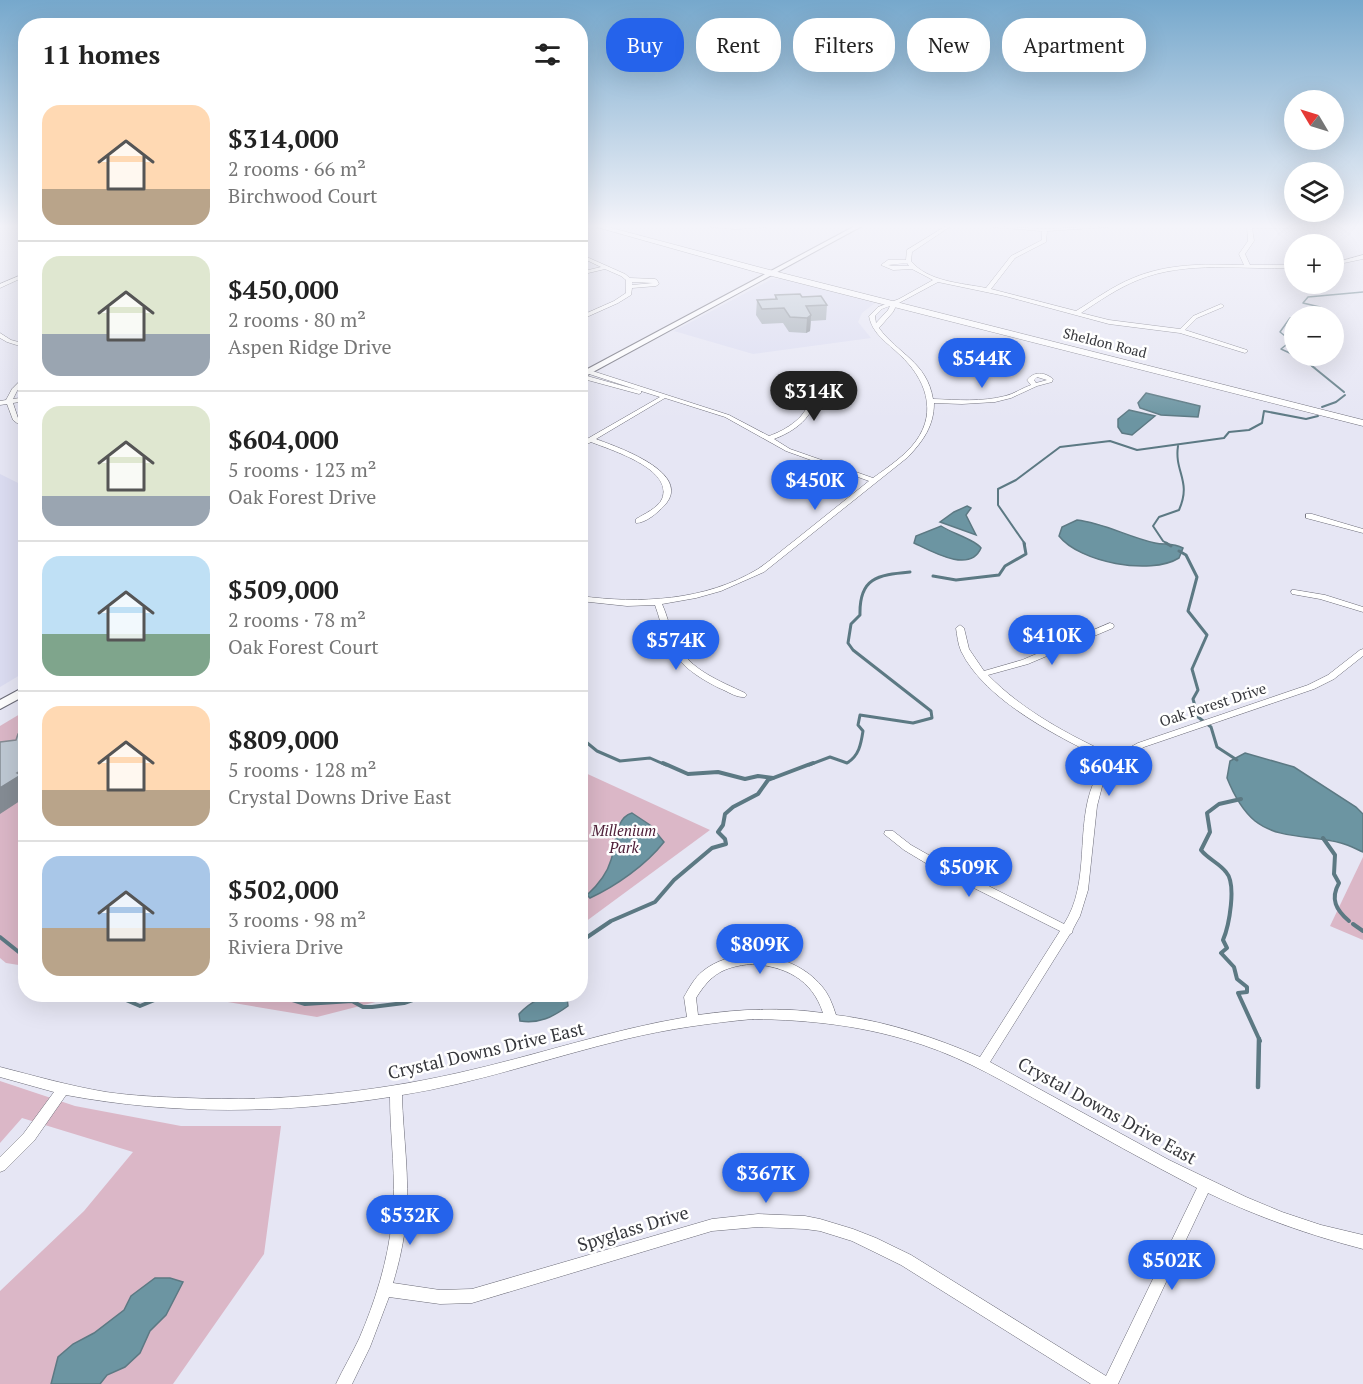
<!DOCTYPE html>
<meta charset="utf-8">
<style>
body{margin:0;font-family:"PT Serif",serif;background:#f2f2f2;color:#222;height:100vh;display:flex;flex-direction:column;font-size:22px;white-space:nowrap}
*{box-sizing:border-box;margin:0}
p{font-size:20px;color:#767676}
.icon{flex:none;width:33px;height:33px;fill:none;stroke:currentColor;stroke-width:2;stroke-linecap:round;stroke-linejoin:round}
.map{position:relative;flex:1;overflow:hidden}
.drawer{position:absolute;left:18px;top:18px;width:570px;height:984px;display:flex;flex-direction:column;background:#fff;border-radius:24px;box-shadow:0 6px 24px #0002}
.drawer>*{flex:none}
.guide{position:absolute;left:606px;top:18px;width:570px;height:54px;display:flex;gap:12px}
.needle{width:39px;rotate:308deg}
.controls{position:absolute;left:1284px;top:90px;display:grid;gap:12px}
.controls a{display:grid;place-items:center;width:60px;height:60px;border-radius:50%;background:#fff;box-shadow:0 6px 24px #0002;font-size:30px}
.price{position:absolute;translate:-50% -51px;padding:0 14px;border-radius:21px;background:#2563eb;color:#fff;font-size:20px;line-height:39px;filter:drop-shadow(0 2px 3px #0008)}
.price::after{content:'';position:absolute;left:50%;top:36px;width:18px;height:14px;margin-left:-9px;background:inherit;clip-path:polygon(0 0,100% 0,50% 100%)}
.price.on{background:#222;color:#fff}
ul{padding:0;list-style:none}
li{display:flex;align-items:center;gap:18px;height:150px;padding:0 24px}
li+li{border-top:2px solid #e0e0e0}
li span{display:grid;place-items:center;flex:none;width:168px;height:120px;border-radius:18px;color:#555}
li>.icon{margin-inline-start:auto}
span .icon{width:72px;height:72px;fill:#fffc;stroke-width:1}
li b{font-size:26px}
h2{display:flex;justify-content:space-between;align-items:center;height:72px;padding:0 24px;font-size:26px}
.tag{padding:0 21px;border-radius:24px;background:#fff;box-shadow:0 6px 24px #0002;font-size:21px;line-height:54px}
.tag.on{background:#2563eb;color:#fff}
.map>svg:first-child{display:block}
</style>
<div class="map">
<svg width="1363" height="1384" viewBox="0 0 1363 1384">
<rect width="100%" height="100%" fill="#e6e6f4"/>
<g fill="#dbdcf1">
<polygon points="772,279 783,279 875,303 862,313 858,322 871,338 753,354 674,331"/>
<polygon points="0,474 26,487 25,672 0,687"/>
</g>
<g fill="#dbb7c7">
<polygon points="25,711 25,966 6,963 0,958 0,726"/>
<polygon points="581,771 710,830 581,925"/>
<polygon points="1363,857 1363,940 1330,926"/>
<polygon points="186,995 403,994 403,995 317,1017"/>
<polygon points="0,1081 75,1106 181,1126 281,1126 264,1254 173,1384 0,1384 0,1291 84,1211 133,1152 22,1118 0,1143"/>
</g>
<g fill="#6c95a2" stroke="#5c7983" stroke-width="1.5">
<polygon points="1146,393 1200,406 1198,417 1161,415 1140,408 1138,403"/>
<polygon points="1129,410 1155,416 1132,435 1122,433 1118,427 1118,419"/>
<polygon points="967,506 971,508 966,515 976,535 940,522 954,512"/>
<path d="M 1077,520 C 1104,523 1128,537 1155,543 C 1165,545 1173,543 1183,548 L 1179,558 C 1150,576 1079,562 1059,536 L 1062,527 Z"/>
<path d="M 941,526 C 951,533 976,540 981,548 C 970,574 931,551 914,543 L 916,536 Z"/>
<path d="M 1245,753 L 1294,767 L 1356,807 L 1363,814 L 1363,852 C 1356,849 1349,845 1341,843 C 1314,835 1279,840 1255,821 C 1243,811 1233,793 1227,778 L 1230,761 Z"/>
<path d="M 632,813 L 650,825 L 664,842 C 646,865 616,886 590,898 L 587,895 C 598,885 607,874 611,860 C 616,846 614,818 632,813 Z"/>
<path d="M 559,995 L 567,997 L 568,1006 C 553,1017 539,1024 520,1021 L 519,1014 C 531,1001 541,997 559,995 Z"/>
<polygon points="155,1278 170,1278 183,1282 166,1315 150,1331 140,1353 125,1367 107,1375 100,1384 51,1384 58,1357 73,1344 94,1333 124,1310 131,1296"/>
</g>
<g fill="none" stroke-linecap="round" stroke-linejoin="round">
<g stroke="#5c7983" stroke-width="1.5">
<polyline points="1306,316 1314,316 1320,307 1303,303 1308,297 1363,292"/>
<polyline points="1294,318 1290,318 1280,332 1294,343"/>
<polyline points="1294,346 1286,345 1281,349 1294,355"/>
<polyline points="1308,356 1309,364 1315,368"/>
</g>
<g stroke="#5c7983" stroke-width="2">
<polyline points="1312,366 1344,392"/>
<polyline points="1322,407 1336,402 1345,395"/>
<polyline points="1025,544 998,505 998,489 1016,480 1060,447 1110,441 1137,450 1224,438 1229,432 1249,430 1262,423 1264,411 1306,419 1318,416"/>
<path d="M 1168,544 L 1163,541 L 1153,526 L 1159,517 L 1179,510 C 1192,481 1174,472 1178,446"/>
</g>
<g stroke="#5c7983" stroke-width="3">
<polyline points="1166,543 1171,546"/>
<polyline points="1179,551 1186,555 1197,577 1188,611 1207,635 1192,669 1198,690 1193,699 1198,717 1211,727 1217,747 1237,760"/>
<polyline points="933,576 956,580 999,575 1005,566 1026,554 1024,543"/>
<polyline points="580,737 597,751 620,761 650,758 666,765"/>
<path d="M 809,765 L 830,757 L 847,763 C 859,756 861,744 863,731 L 858,725 L 860,715 L 913,723 L 932,718 L 931,711 L 853,650 L 848,643 L 851,624 L 860,615 C 859,578 877,575 910,572"/>
</g>
<g stroke="#5c7983" stroke-width="4">
<polyline points="663,763 688,774 718,772 745,779 758,776 773,778"/>
<path d="M 1241,799 L 1219,804 L 1207,813 L 1210,832 L 1201,850 C 1208,859 1219,863 1226,872 C 1237,884 1229,926 1223,940 L 1227,948 L 1221,953 L 1234,967 L 1237,979 L 1247,987 L 1247,992 L 1238,993 L 1260,1041"/>
<path d="M 1323,838 L 1335,855 L 1334,874 L 1339,883 C 1330,899 1336,910 1349,921"/>
<polyline points="1353,924 1363,931"/>
<polyline points="0,937 20,953 26,954"/>
<polyline points="580,942 611,921 655,902 674,880 712,848 726,844 725,839 718,832 723,825 725,814 733,807 758,794 768,780 813,763"/>
<polyline points="112,994 140,1006 157,999 187,1000 222,995 277,995 305,1004 352,1001 363,1007 372,1007 404,1003 430,994"/>
</g>
<polyline stroke="#5c7983" stroke-width="4.5" points="1258,1087 1259,1039"/>
<g stroke="#6b6b77" stroke-width="1">
<g id="minor">
<polygon points="710,226 768,226 766,227 735,229 712,227"/>
<path d="M 946,226 L 951,226 L 912,252 L 911,261 C 928,282 962,283 986,288 L 1011,256 L 1042,240 L 1042,231 L 993,227 L 991,226 L 1045,229 L 1110,226 L 1108,227 L 1047,231 L 1046,242 L 1015,258 L 991,289 L 1076,311 C 1094,300 1113,286 1133,278 C 1168,263 1207,264 1244,265 L 1239,254 L 1248,241 L 1247,226 L 1295,226 L 1295,227 L 1293,228 L 1252,228 L 1254,241 L 1245,254 L 1250,265 L 1294,265 L 1294,268 C 1243,270 1187,260 1138,280 C 1118,288 1099,301 1081,313 L 1109,320 L 1180,329 L 1193,316 L 1221,304 L 1224,306 L 1223,307 L 1197,318 L 1185,330 L 1247,350 L 1248,351 L 1245,353 L 1180,333 L 1109,324 L 1005,296 L 938,282 L 897,304 L 893,312 L 879,328 C 898,354 927,362 933,399 C 957,400 982,402 1005,396 C 1014,394 1022,388 1031,385 L 1027,380 C 1034,371 1045,372 1053,379 L 1052,382 L 1037,386 L 1011,398 L 995,402 L 962,404 L 934,403 C 934,426 923,441 908,457 L 764,572 L 721,591 L 696,598 L 662,604 C 668,617 670,631 677,644 C 690,670 720,681 745,693 L 747,695 L 745,697 C 736,698 727,691 719,688 C 697,677 677,664 667,641 C 662,629 659,616 655,605 L 627,606 L 580,601 L 580,596 C 640,604 705,601 758,569 C 770,561 782,550 794,541 C 819,521 844,501 869,481 L 786,451 L 725,417 L 665,398 L 596,439 C 617,447 695,473 664,506 C 657,513 646,523 636,523 L 636,519 C 644,514 658,508 662,499 C 674,469 611,450 591,442 L 580,448 L 580,443 L 660,397 L 641,391 L 641,393 L 639,394 L 580,378 L 580,374 L 641,391 L 580,371 L 580,367 L 729,415 L 769,436 C 786,430 810,416 810,394 C 810,388 807,382 805,376 L 810,375 C 825,407 803,428 774,439 L 790,449 L 873,478 C 888,467 905,456 916,441 C 938,411 925,378 900,355 C 888,343 872,334 869,316 L 878,307 L 899,299 L 933,280 L 912,269 L 893,270 L 881,265 L 888,260 L 906,260 L 907,250 ZM 907,263 L 909,266 L 893,266 L 888,265 ZM 890,306 L 888,310 L 876,323 L 875,316 L 882,309 ZM 1037,377 L 1047,380 L 1036,383 L 1034,380 Z"/>
<path d="M 580,254 L 625,274 L 630,278 L 655,279 L 657,280 L 659,284 L 656,286 L 632,288 L 631,295 L 618,303 L 580,320 L 580,316 L 614,301 L 626,293 L 626,280 L 621,276 L 605,269 L 580,275 L 580,272 L 601,267 L 580,257 ZM 632,282 L 653,283 L 632,285 Z"/>
<polygon points="1363,255 1363,259 1334,265 1334,263"/>
<polygon points="26,273 26,276 0,288 0,284"/>
<polygon points="0,333 11,340 26,344 26,348 7,342 0,338"/>
<polygon points="26,375 26,381 17,391 13,399 26,397 26,401 13,403 18,418 26,424 26,430 13,420 7,404 0,405 0,401 6,400 12,389"/>
<polygon points="1306,514 1312,514 1363,529 1363,533 1306,518"/>
<polygon points="1292,590 1295,590 1325,595 1363,607 1363,612 1320,599 1292,594 1291,592"/>
<path d="M 1110,623 L 1113,624 L 1114,626 L 1113,628 L 1028,664 L 988,675 C 1023,711 1069,735 1114,756 L 1138,743 L 1308,685 L 1328,675 L 1360,650 L 1363,649 L 1363,656 L 1334,679 L 1314,689 L 1144,747 L 1117,762 L 1103,783 L 1097,806 L 1088,890 L 1080,916 L 1073,929 L 1072,933 L 1070,934 L 990,1062 L 1169,1160 L 1246,1197 L 1282,1212 L 1321,1225 L 1363,1235 L 1363,1249 C 1309,1235 1258,1217 1208,1193 L 1118,1384 L 1091,1384 L 901,1265 L 852,1241 L 820,1231 L 805,1229 L 758,1227 L 712,1231 L 472,1303 L 440,1304 L 389,1297 L 370,1347 L 352,1384 L 336,1384 C 343,1369 352,1354 359,1339 C 375,1302 388,1261 392,1220 C 397,1179 390,1138 390,1097 C 282,1114 173,1115 66,1095 L 34,1141 L 5,1170 L 0,1172 L 0,1157 L 24,1133 L 54,1092 L 0,1077 L 0,1067 C 35,1076 70,1086 106,1092 C 133,1096 160,1097 187,1098 C 278,1102 369,1093 458,1073 C 535,1056 609,1030 687,1017 L 684,997 C 689,988 695,977 703,971 C 738,943 798,954 824,989 C 830,997 833,1006 836,1015 C 885,1021 934,1037 980,1057 L 1060,931 L 934,868 L 904,850 L 884,834 L 885,831 L 893,831 L 911,845 L 941,862 L 1064,924 C 1091,882 1075,828 1093,784 C 1096,776 1103,768 1108,761 C 1060,738 985,701 961,651 C 958,644 957,635 956,628 L 960,625 L 964,628 L 969,649 L 984,671 L 1022,660 ZM 751,964 C 785,966 812,979 823,1013 C 782,1007 739,1009 698,1015 L 696,998 C 711,974 723,967 751,964 ZM 753,1019 C 813,1020 866,1026 923,1045 C 968,1060 1008,1084 1049,1107 C 1098,1135 1147,1162 1197,1188 L 1106,1376 L 911,1255 L 876,1238 L 853,1229 L 820,1219 L 805,1216 L 758,1214 L 712,1219 L 472,1289 L 440,1290 L 393,1283 C 399,1263 404,1241 406,1220 C 410,1178 403,1136 402,1095 C 478,1083 551,1057 626,1039 C 668,1029 710,1023 753,1019 Z"/>
</g>
</g>
<g stroke="#6b6b77" stroke-width="2">
<g id="tertiary">
<polygon points="855,226 862,226 580,379 580,373"/>
<polygon points="26,686 26,695 0,709 0,700"/>
</g>
</g>
<g stroke="#6b6b77" stroke-width="1">
<polygon id="secondary" points="593,226 604,226 762,268 1363,420 1363,426 756,272"/>
</g>
<use href="#minor" fill="#fff" fill-rule="evenodd"/>
<use href="#tertiary" fill="#fff" fill-rule="evenodd"/>
<use href="#secondary" fill="#fff" fill-rule="evenodd"/>
</g>
<polygon fill="#a3acb5" points="775,295 802,297 827,305 826,320 811,321 810,331 806,333 789,332 783,323 762,324 756,315 757,300 775,299"/>
<g fill="#858c94">
<polygon points="811,315 810,331 806,333 807,318"/>
<polygon points="26,767 26,797 0,814 0,788 17,773"/>
</g>
<g fill="#bec8d3" stroke="#858c94" stroke-width="1.5">
<polygon points="800,294 802,297 821,296 827,305 806,306 811,315 807,318 790,317 784,308 762,309 757,300 777,299 775,295"/>
<polygon points="26,733 26,767 17,773 21,775 0,788 0,742 16,740 18,734"/>
</g>
<linearGradient id="sky" x2="0" y2="1"><stop stop-color="#76a8cc"/><stop offset="0.54" stop-color="#f4f4fa"/><stop offset="1" stop-color="#f4f4fa" stop-opacity="0"/></linearGradient>
<rect width="1363" height="419" fill="url(#sky)"/>
<g text-anchor="middle" stroke-width="5" stroke-linejoin="round" paint-order="stroke">
<g font-size="14" fill="#36373c" stroke="#fff">
<text transform="translate(1105 343) rotate(14)" y="5">Sheldon Road</text>
</g>
<g font-size="15" fill="#36373c" stroke="#fff">
<text transform="translate(1213 705) rotate(-18)" y="5">Oak Forest Drive</text>
</g>
<g font-size="15" font-style="italic" fill="#4f2039" stroke="#fff">
<text x="624" y="836">Millenium<tspan x="624" dy="17">Park</tspan></text>
</g>
<g font-size="18" fill="#36373c" stroke="#fff">
<text transform="translate(486 1051) rotate(-13)" y="6">Crystal Downs Drive East</text>
<text transform="translate(1107 1111) rotate(29)" y="6">Crystal Downs Drive East</text>
<text transform="translate(633 1229) rotate(-17)" y="6">Spyglass Drive</text>
</g>
</g>
</svg>
<div class="controls">
<a><svg class="needle" viewBox="-14 -14 28 28"><path d="M0-13l5 13h-10z" fill="#e53935"/><path d="M0 13l5-13h-10z" fill="#767676"/></svg></a>
<a><svg class="icon" aria-label="layers" viewBox="0 0 24 24"><path d="M12 4l9 5-9 5-9-5zM3 14l9 5 9-5"/></svg></a>
<a>+</a>
<a>−</a>
</div>
<b class="price" style="left:982px;top:389px">$544K</b>
<b class="price on" style="left:814px;top:422px">$314K</b>
<b class="price" style="left:815px;top:511px">$450K</b>
<b class="price" style="left:1052px;top:666px">$410K</b>
<b class="price" style="left:676px;top:671px">$574K</b>
<b class="price" style="left:1109px;top:797px">$604K</b>
<b class="price" style="left:969px;top:898px">$509K</b>
<b class="price" style="left:760px;top:975px">$809K</b>
<b class="price" style="left:766px;top:1204px">$367K</b>
<b class="price" style="left:410px;top:1246px">$532K</b>
<b class="price" style="left:1172px;top:1291px">$502K</b>
<div class="guide">
<a class="tag on">Buy</a>
<a class="tag">Rent</a>
<a class="tag">Filters</a>
<a class="tag">New</a>
<a class="tag">Apartment</a>
</div>
<section class="drawer">
<h2>11 homes<svg class="icon" aria-label="filters" viewBox="0 0 24 24"><path d="M4 7h16M4 17h16"/><circle cx="9" cy="7" r="2"/><circle cx="15" cy="17" r="2"/></svg></h2>
<ul>
<li><span style="background:linear-gradient(#ffd9b3 70%,#b9a48a 0)"><svg class="icon" aria-label="home" viewBox="0 0 24 24"><path d="M3 11l9-7 9 7M6 9v11h12V9"/></svg></span><div><b>$314,000</b><p>2 rooms · 66 m²</p><p>Birchwood Court</p></div></li>
<li><span style="background:linear-gradient(#dfe7d0 65%,#9aa5b1 0)"><svg class="icon" aria-label="home" viewBox="0 0 24 24"><path d="M3 11l9-7 9 7M6 9v11h12V9"/></svg></span><div><b>$450,000</b><p>2 rooms · 80 m²</p><p>Aspen Ridge Drive</p></div></li>
<li><span style="background:linear-gradient(#dfe7d0 75%,#9aa5b1 0)"><svg class="icon" aria-label="home" viewBox="0 0 24 24"><path d="M3 11l9-7 9 7M6 9v11h12V9"/></svg></span><div><b>$604,000</b><p>5 rooms · 123 m²</p><p>Oak Forest Drive</p></div></li>
<li><span style="background:linear-gradient(#bfe0f5 65%,#7fa58c 0)"><svg class="icon" aria-label="home" viewBox="0 0 24 24"><path d="M3 11l9-7 9 7M6 9v11h12V9"/></svg></span><div><b>$509,000</b><p>2 rooms · 78 m²</p><p>Oak Forest Court</p></div></li>
<li><span style="background:linear-gradient(#ffd9b3 70%,#b9a48a 0)"><svg class="icon" aria-label="home" viewBox="0 0 24 24"><path d="M3 11l9-7 9 7M6 9v11h12V9"/></svg></span><div><b>$809,000</b><p>5 rooms · 128 m²</p><p>Crystal Downs Drive East</p></div></li>
<li><span style="background:linear-gradient(#a9c7e8 60%,#b9a48a 0)"><svg class="icon" aria-label="home" viewBox="0 0 24 24"><path d="M3 11l9-7 9 7M6 9v11h12V9"/></svg></span><div><b>$502,000</b><p>3 rooms · 98 m²</p><p>Riviera Drive</p></div></li>
</ul>
</section>
</div>
